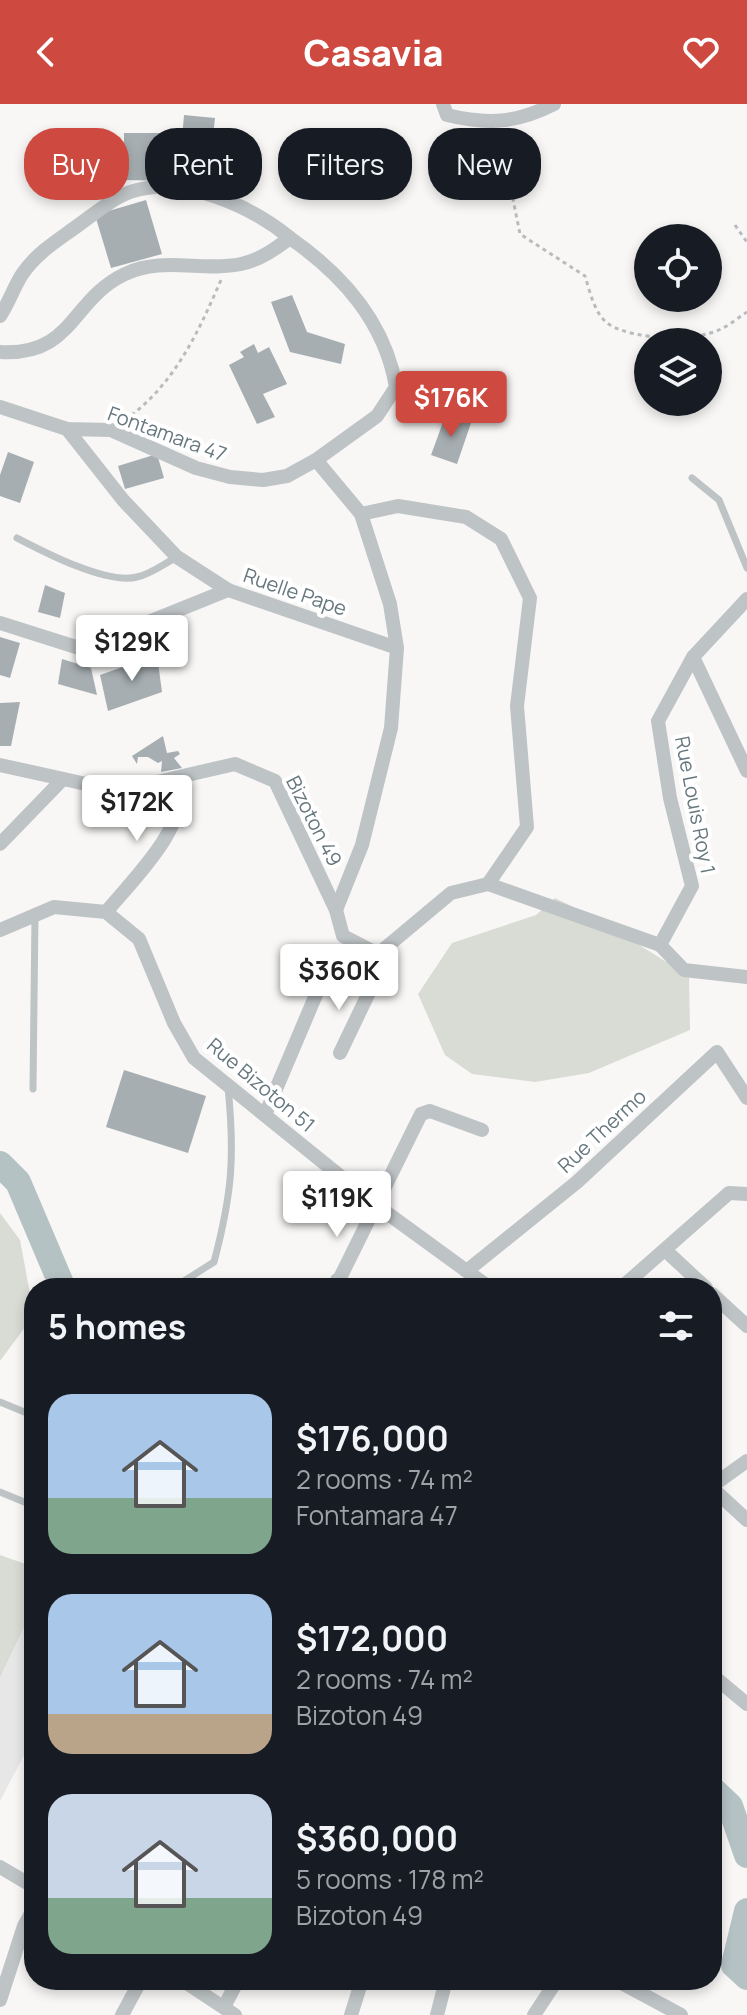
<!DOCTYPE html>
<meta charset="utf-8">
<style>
body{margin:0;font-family:Manrope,sans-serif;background:#20242c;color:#f1f3f6;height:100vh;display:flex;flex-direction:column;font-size:30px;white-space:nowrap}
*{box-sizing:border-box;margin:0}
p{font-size:26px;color:#9ea1a6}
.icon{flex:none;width:44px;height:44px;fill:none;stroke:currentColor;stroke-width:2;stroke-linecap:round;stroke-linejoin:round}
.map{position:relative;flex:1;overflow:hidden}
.side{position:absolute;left:24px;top:1174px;width:698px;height:712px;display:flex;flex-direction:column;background:#171b24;border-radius:32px;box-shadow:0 4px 12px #0003}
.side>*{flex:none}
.banner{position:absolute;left:24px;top:24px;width:700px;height:72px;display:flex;gap:16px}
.tools{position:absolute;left:634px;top:120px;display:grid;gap:16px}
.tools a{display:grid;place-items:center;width:88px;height:88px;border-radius:50%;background:#171b24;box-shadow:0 4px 12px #0003;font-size:40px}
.price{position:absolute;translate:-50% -68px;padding:0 18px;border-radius:8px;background:#fff;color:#222;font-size:26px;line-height:52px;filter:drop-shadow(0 2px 4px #0008)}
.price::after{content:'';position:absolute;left:50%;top:48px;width:24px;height:18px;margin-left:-12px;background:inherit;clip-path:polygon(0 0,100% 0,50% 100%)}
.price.current{background:#ce4a40;color:#fff}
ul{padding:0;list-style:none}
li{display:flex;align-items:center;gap:24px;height:200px;padding:0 24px}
li span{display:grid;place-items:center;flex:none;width:224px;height:160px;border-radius:24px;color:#555}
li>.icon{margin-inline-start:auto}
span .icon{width:96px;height:96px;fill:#fffc;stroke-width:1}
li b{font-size:34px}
h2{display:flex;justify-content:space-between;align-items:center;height:96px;padding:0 24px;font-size:34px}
.pill{padding:0 28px;border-radius:32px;background:#171b24;box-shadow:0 4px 12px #0003;font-size:28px;line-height:72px}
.pill.current{background:#ce4a40;color:#fff}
header{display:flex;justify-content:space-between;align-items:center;height:104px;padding:0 24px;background:#ce4a40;color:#fff;font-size:36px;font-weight:800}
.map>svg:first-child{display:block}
</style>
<header><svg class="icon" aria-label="back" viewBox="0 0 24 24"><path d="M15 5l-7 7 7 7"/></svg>Casavia<svg class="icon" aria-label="heart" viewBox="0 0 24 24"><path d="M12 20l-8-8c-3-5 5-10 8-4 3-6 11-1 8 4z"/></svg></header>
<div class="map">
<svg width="747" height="1911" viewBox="0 0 747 1911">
<rect width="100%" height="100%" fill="#f8f7f6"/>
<polygon fill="#e6e7e6" points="0,1466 34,1481 34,1632 0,1697"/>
<g fill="#d9dcd5">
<polygon points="555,794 596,814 689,872 690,926 589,969 535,978 472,970 445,951 418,890 452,839 536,811"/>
<polygon points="0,1109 20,1136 34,1211 0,1257"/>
<polygon points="0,1451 34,1463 34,1502 0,1573"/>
</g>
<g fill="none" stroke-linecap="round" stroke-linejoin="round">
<g stroke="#b5c2c4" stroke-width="26">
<polyline points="0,1060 18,1078 63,1184"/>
<polyline points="712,1685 730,1702 747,1751"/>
<polyline points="747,1807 734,1861 747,1873"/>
</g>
</g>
<g fill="#a6aeb2">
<polygon points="184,11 215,14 210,61 180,58"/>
<polygon points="124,29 173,29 173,77 124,76"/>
<polygon points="464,32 500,46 486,82 451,69"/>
<polygon points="146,96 162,150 111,164 95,111"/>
<polygon points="292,191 307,228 345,240 341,260 290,248 271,198"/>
<polygon points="254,240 258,249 269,243 287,280 263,290 275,313 257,320 229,261 244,253 240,248"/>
<polygon points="446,310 471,319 457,360 431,351"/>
<polygon points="8,348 34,358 20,399 0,392 0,371"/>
<polygon points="157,350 164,374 125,385 118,362"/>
<polygon points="45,481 65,489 60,514 38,508"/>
<polygon points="0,533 20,539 10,574 0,571"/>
<polygon points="157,551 162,588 108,607 100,571"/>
<polygon points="62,555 91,564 97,591 58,580"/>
<polygon points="20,598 11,642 0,642 0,599"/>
<polygon points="163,632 167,649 178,647 180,650 174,654 182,664 161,668 162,657 158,659 148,653 138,653 137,660 132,652"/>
<polygon points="124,966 206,992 188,1049 106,1023"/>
</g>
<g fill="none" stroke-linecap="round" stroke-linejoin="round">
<g stroke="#b8bcbe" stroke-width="3" stroke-dasharray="4 4" stroke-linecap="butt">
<path d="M 500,31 L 520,130 L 585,172 C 590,188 595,212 610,221 C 635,236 696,238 721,225 C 730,221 739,213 747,208"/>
<polyline points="735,121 747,138"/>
<path d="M 125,316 C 174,281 197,231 221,176"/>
</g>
<g stroke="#bec3c5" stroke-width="7">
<polyline points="692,374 719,396 747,464"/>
<path d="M 17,434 C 44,448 107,481 137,473 C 151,470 165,459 177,453"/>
<polyline points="33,985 35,812"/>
<path d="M 173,1184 L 214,1158 C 232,1090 235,1053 228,983"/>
<polyline points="0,1298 34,1312"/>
<polyline points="0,1388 34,1402"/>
</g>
<g stroke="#bec3c5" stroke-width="14">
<path d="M 443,0 L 447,11 C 488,21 517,19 554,0"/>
<path d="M 0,212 C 9,199 14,182 23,169 C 36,150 55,138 73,125 C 92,112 109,96 130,88 C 182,70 251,102 290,134"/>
<path d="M 0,248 C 74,252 70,196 125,170 C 162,152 203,168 241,160 C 260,156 275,145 290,134 C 343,171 385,218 396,283 L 377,312 L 316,356 L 287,372 L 263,376 L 230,373 L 196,364 L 111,326 L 67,325 L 0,303"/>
<polyline points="67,325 123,396 177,453 228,486"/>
<polyline points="316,356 361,410 390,500 397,544 391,624 362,741 336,806"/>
<polyline points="361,410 398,402 466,413 501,435 530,494 517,602 527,723 488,780"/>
<polyline points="0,519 76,543 89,542 228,486 397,544"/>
<polyline points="693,553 747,495"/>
<polyline points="0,661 118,687 235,660 275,677 336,806 343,832 378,850 451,789 488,780"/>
<polyline points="0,740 62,676"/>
<polyline points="488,780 660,841 684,866 747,873"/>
<path d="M 106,808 C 138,770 186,725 183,673"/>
<polyline points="0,826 54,803 106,808 139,835 174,919 194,954 376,1101 490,1184"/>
<polyline points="660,841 692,782 670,694 658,617 693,553 747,667"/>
<polyline points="340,949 374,878 375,868 369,862"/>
<path d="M 265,1011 L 321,879 C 342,865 362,871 378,850"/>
<polyline points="665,1146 706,1184"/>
<polyline points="468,1166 577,1078 717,948 747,994"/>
<polyline points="337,1176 351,1184"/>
<polyline points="335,1184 421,1010 430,1007 482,1026"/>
<polyline points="621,1184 729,1089 747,1090"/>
<polyline points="712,1190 747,1222"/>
<polyline points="712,1382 747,1357"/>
<polyline points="712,1384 747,1416"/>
<polyline points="712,1571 747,1600"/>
<polyline points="0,1763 34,1783"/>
<polyline points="182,1876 235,1911"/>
<polyline points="616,1876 681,1911"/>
<polyline points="0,1896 24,1822 34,1804"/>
<polyline points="224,1903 238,1876"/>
<polyline points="122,1911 141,1876"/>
<polyline points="351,1911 362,1876"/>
<polyline points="437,1911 446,1876"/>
<polyline points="534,1911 557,1876"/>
</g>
</g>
<g text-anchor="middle" stroke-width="8" stroke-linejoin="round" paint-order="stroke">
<g font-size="20" fill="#66777d" stroke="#fff">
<text transform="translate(167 330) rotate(20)" y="7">Fontamara 47</text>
<text transform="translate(295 488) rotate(19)" y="7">Ruelle Pape</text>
<text transform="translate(695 701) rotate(79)" y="7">Rue Louis Roy 1</text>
<text transform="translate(314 717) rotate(63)" y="7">Bizoton 49</text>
<text transform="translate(261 981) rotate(40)" y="7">Rue Bizoton 51</text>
<text transform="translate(602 1027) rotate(-43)" y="7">Rue Thermo</text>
</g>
</g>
</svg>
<div class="tools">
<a><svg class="icon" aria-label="locate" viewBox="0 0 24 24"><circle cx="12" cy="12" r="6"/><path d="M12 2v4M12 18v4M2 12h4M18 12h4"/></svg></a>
<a><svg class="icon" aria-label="layers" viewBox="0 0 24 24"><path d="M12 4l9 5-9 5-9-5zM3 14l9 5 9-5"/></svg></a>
</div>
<b class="price current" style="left:451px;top:335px">$176K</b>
<b class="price" style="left:132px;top:579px">$129K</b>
<b class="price" style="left:137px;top:739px">$172K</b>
<b class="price" style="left:339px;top:908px">$360K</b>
<b class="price" style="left:337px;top:1135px">$119K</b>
<div class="banner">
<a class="pill current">Buy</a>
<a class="pill">Rent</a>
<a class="pill">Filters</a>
<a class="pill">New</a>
</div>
<section class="side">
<h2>5 homes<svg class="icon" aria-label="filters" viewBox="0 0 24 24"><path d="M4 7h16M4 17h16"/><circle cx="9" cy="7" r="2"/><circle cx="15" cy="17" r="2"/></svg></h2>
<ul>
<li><span style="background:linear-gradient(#a9c7e8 65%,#7fa58c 0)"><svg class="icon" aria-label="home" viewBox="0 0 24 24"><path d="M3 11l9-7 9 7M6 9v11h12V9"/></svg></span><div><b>$176,000</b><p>2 rooms · 74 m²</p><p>Fontamara 47</p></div></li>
<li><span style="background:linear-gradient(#a9c7e8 75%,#b9a48a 0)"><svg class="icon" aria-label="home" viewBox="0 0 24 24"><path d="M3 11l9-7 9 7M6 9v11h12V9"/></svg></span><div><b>$172,000</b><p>2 rooms · 74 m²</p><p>Bizoton 49</p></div></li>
<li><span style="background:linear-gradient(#c9d6e8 65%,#7fa58c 0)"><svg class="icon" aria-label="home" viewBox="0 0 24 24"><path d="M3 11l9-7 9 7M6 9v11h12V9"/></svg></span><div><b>$360,000</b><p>5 rooms · 178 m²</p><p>Bizoton 49</p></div></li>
</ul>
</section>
</div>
